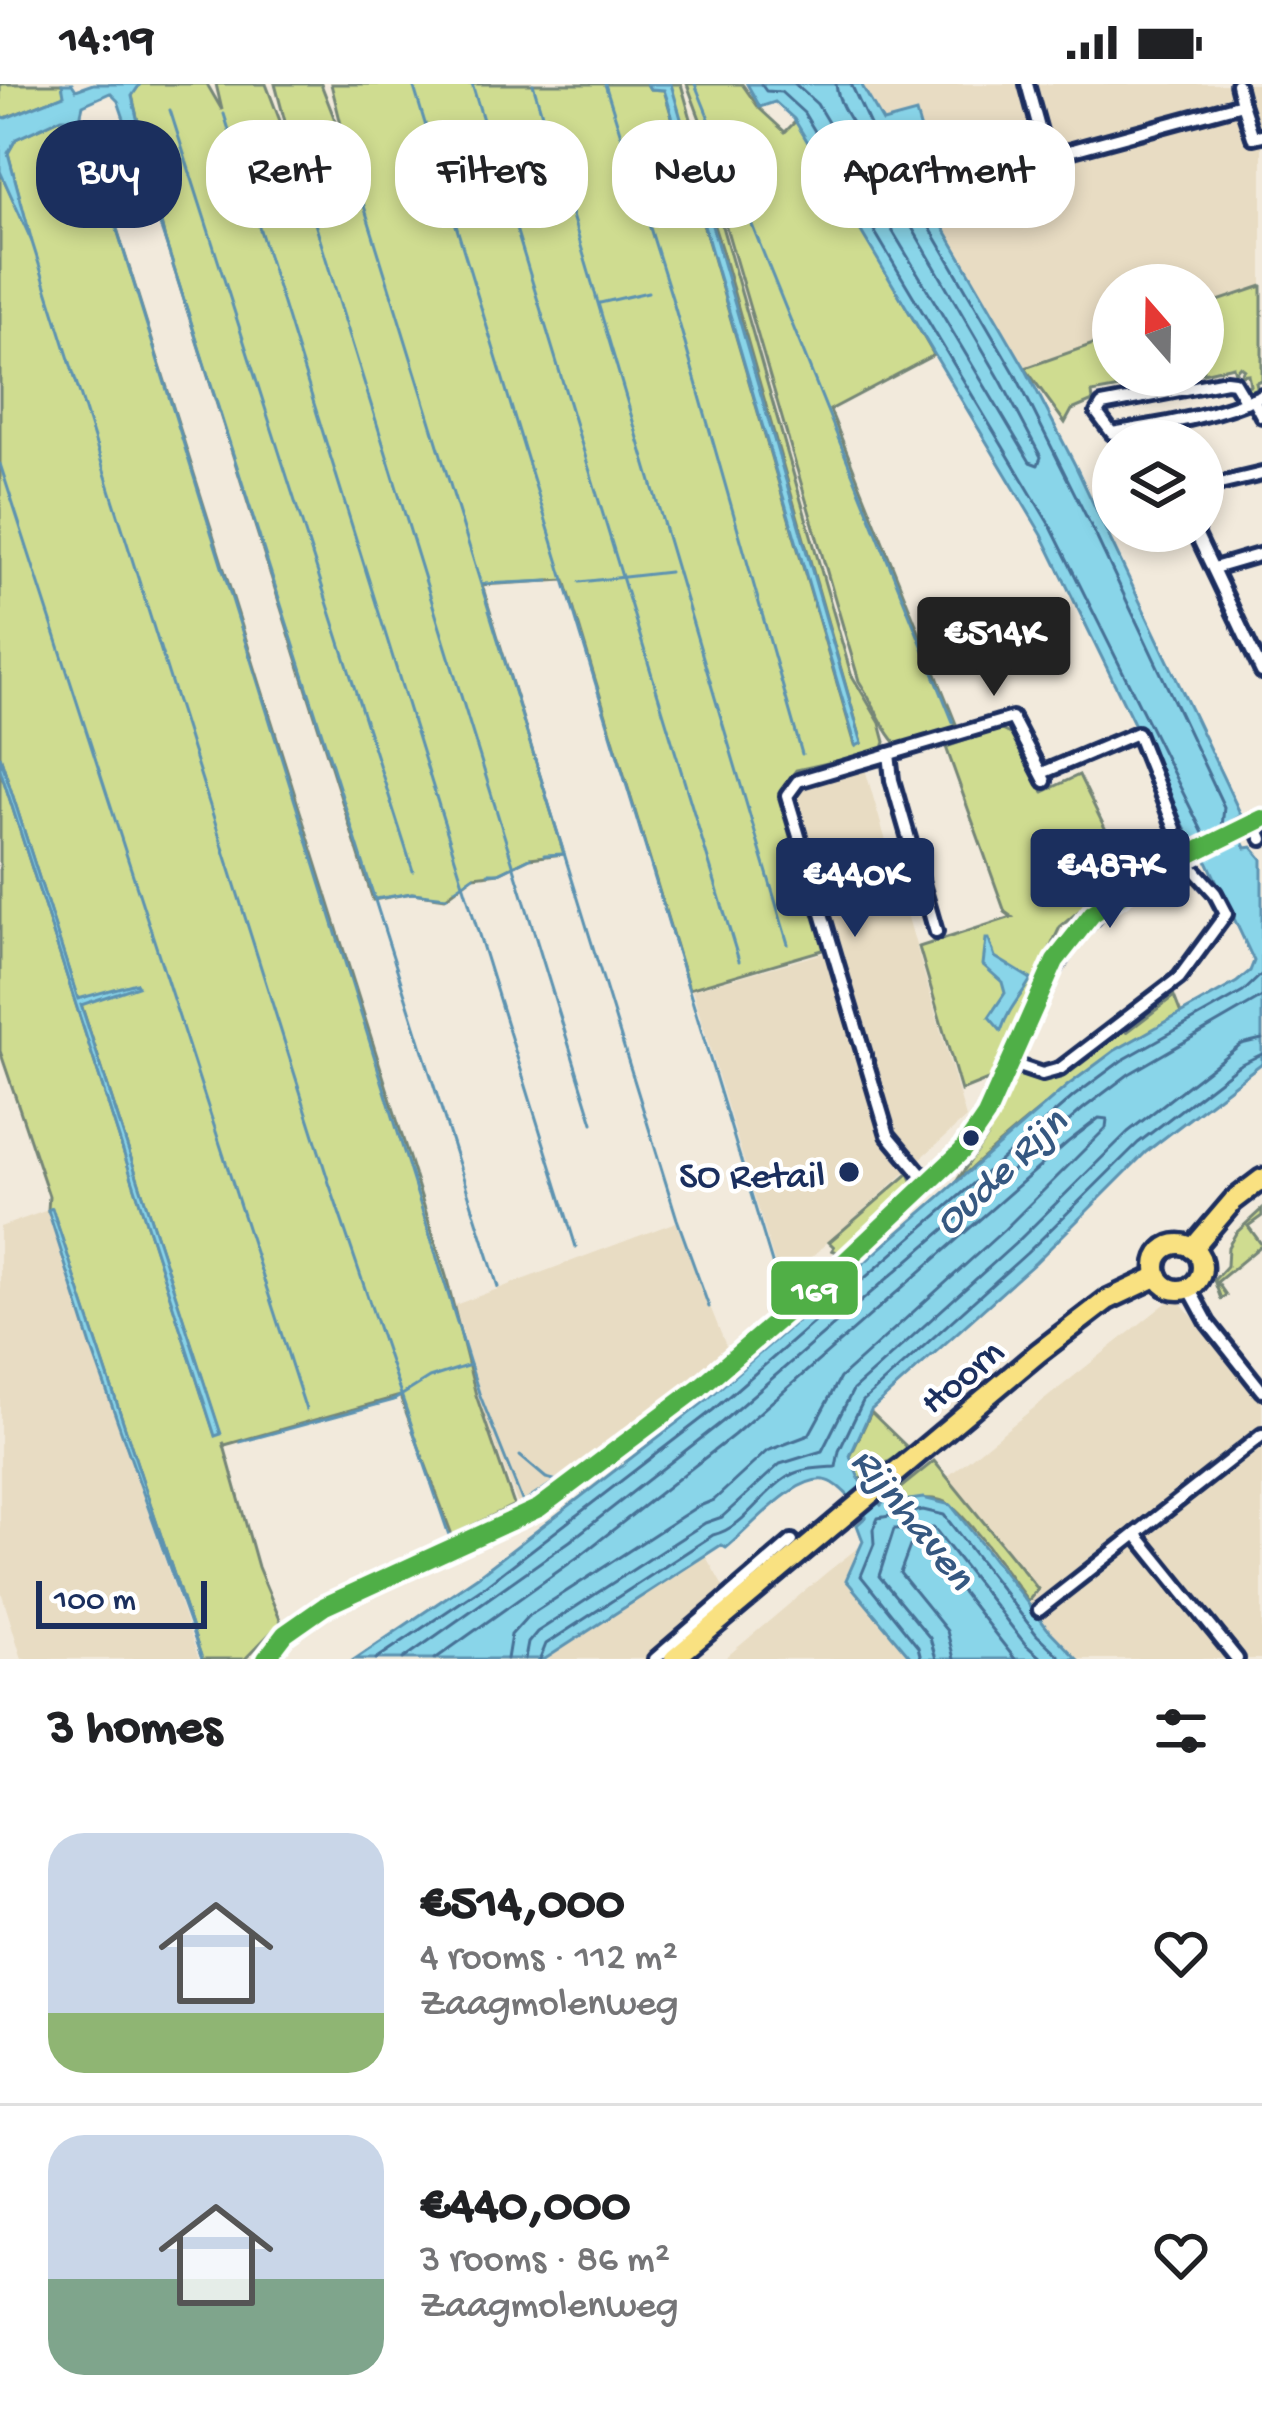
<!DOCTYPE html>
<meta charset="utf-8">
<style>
body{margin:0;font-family:"Gochi Hand",sans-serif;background:#f2f2f2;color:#202124;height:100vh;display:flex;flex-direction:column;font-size:45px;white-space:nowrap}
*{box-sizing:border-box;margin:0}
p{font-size:39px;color:#757577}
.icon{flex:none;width:66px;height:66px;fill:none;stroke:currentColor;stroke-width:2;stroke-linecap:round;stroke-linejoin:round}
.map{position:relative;height:1575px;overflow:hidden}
.panel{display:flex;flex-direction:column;background:#fff;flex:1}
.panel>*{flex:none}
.banner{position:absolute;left:36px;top:36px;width:1191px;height:108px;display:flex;gap:24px}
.needle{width:78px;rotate:340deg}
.buttons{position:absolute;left:1092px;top:180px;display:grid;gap:24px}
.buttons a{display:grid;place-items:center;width:132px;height:132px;border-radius:50%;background:#fff;box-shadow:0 6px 18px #0003;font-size:60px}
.scale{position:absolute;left:36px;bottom:30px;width:171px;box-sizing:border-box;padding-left:12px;border:6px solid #1b2f5e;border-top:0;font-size:33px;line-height:42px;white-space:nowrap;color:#1b2f5e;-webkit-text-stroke:9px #fff;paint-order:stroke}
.price{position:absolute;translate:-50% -102px;padding:0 27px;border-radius:12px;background:#1b2f5e;color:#fff;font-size:39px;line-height:78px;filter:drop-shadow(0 3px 6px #0008)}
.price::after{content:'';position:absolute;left:50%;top:72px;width:36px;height:27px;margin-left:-18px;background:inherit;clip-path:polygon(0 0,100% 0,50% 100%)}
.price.on{background:#222;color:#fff}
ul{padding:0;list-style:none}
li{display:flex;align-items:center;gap:36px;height:300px;padding:0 48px}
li+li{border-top:3px solid #e0e0e0}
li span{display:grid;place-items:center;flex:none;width:336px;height:240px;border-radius:36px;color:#555}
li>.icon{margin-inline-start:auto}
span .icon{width:144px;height:144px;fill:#fffc;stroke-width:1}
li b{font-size:51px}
h2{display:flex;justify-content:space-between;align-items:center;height:144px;padding:0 48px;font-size:51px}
.chip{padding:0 42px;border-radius:48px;background:#fff;box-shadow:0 6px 18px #0003;font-size:42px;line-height:108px}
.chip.on{background:#1b2f5e;color:#fff}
.status{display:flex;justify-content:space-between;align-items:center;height:84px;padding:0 60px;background:#fff;direction:ltr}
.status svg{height:33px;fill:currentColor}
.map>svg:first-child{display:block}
</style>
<div class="status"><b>14:19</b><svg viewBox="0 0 49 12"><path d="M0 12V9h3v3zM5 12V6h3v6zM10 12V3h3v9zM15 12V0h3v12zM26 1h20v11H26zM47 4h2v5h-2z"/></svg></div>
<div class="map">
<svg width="1262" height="1575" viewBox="0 0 1262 1575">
<rect width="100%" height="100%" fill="#f2eadc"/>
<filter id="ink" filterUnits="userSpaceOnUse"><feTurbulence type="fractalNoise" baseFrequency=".00833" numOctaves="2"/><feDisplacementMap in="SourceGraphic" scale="24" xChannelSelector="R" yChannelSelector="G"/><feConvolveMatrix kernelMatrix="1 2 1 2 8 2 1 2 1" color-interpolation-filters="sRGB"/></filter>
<g filter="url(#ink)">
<g fill="#e8dcc3">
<polygon points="861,0 1262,0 1262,202 1203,222 1203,201 1113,201 1113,253 1025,284 895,61 915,29 882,39"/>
<polygon points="861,671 966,1034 781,1200 692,906 830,867 783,713 788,697"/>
<polygon points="48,1126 92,1265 199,1575 22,1575 0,1504 0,1143"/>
<polygon points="676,1138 728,1267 521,1429 485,1333 455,1221"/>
<polygon points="1175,1212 1262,1316 1262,1575 724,1575 826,1489"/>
<polygon points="705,1471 729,1513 650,1575 528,1575"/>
</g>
<g fill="#cfdc90" stroke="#758677" stroke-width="3">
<polygon points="0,0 62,0 65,11 5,34 0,32"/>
<polygon points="140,0 207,0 222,26 216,0 266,0 296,79 275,0 321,0 349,72 331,0 647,0 650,5 664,6 855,661 862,659 843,592 722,167 673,13 671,0 681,0 851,590 880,639 885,658 882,667 796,686 781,707 786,734 826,865 689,905 565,496 482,501 564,770 530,774 499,789 474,792 445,814 412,809 373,816 165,156 132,11"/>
<path d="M 687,0 L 742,0 L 759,24 L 785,48 L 798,35 L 934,271 L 830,326 L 958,645 L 899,662 C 885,650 871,615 859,597 L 705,71 L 707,54 Z"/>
<polygon points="62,34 70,34 87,49 446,1192 476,1311 514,1421 452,1451 400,1312 225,1361 223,1358 258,1483 281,1538 245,1575 202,1575 52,1125 48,1126 49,1112 0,967 0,685 215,1351 220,1349 81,920 137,901 78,916 0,672 0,87 29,149 8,69 16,55"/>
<polygon points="1262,202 1262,296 1256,298 1258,306 1248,309 1243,303 1250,301 1248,290 1240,291 1244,285 1240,282 1235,288 1233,282 1203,289 1203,222"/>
<polygon points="1113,253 1113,291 1192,291 1092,309 1093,317 1072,326 1065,339 1025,284"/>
<polygon points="999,645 1018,654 1043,708 1079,691 1126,787 1060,843 1019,929 993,994 961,1007 919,863 1012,833 1005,828 946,663"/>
<path d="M 1174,912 L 1181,930 C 1095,978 1029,1031 956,1098 L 988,1051 L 1008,994 L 1020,989 C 1064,1003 1090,968 1122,943 L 1127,948 Z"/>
<polygon points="909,1089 913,1099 911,1109 844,1171 832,1166 834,1163 829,1158"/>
<polygon points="1262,1125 1262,1132 1248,1142 1262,1161 1217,1198 1226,1211 1221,1215 1214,1196 1227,1182 1228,1163 1236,1149"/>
<polygon points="871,1328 909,1365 859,1396 850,1373"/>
<path d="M 934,1377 L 1038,1505 L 1028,1517 C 1012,1496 965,1427 945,1418 C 926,1409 906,1422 888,1414 Z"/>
</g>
<g fill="#89d5e9" stroke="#5d93b1" stroke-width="3">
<polygon points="62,0 72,0 76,6 93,0 140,0 132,12 165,156 118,17 110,9 83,21 81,30 87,49 70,34 62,34 16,55 8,69 32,158 0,87 0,32 6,34 64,11"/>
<polygon points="647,0 671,0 862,659 856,662 667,15 664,6 650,5"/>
<path d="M 747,0 L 861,0 L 883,38 L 916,29 L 923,53 L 896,62 L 1025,284 L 1075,381 L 1241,731 L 1233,736 L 1246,764 L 1252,763 L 1262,775 L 1262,979 L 1146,1068 L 1036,1178 L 871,1326 L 850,1372 L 860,1397 L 881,1421 L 888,1414 L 896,1418 L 923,1414 L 951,1421 L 1047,1544 L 1077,1575 L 912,1575 L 846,1496 L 863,1457 L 857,1441 L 866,1433 C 856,1422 847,1407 833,1399 C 803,1380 749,1446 726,1464 L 721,1461 L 545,1575 L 355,1575 L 478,1492 L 705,1317 L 1067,1002 L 1114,967 L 1237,898 L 1250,887 L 1254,877 L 1202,766 L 1190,754 L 1042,451 L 794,35 L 775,18 L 760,23 Z"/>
<polygon points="0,672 78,915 136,899 138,902 81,921 221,1350 215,1352 0,685"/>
<path d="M 986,855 L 989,855 L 995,873 L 1031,895 C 1020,914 1008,925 1001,947 L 989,933 L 1005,909 L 1002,898 L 983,881 Z"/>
<polygon points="52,1124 202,1575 92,1265 48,1126"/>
</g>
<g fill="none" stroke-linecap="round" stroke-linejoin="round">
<g stroke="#477196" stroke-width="3">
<polyline points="761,0 766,7 781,8 804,29 1052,445 1204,751"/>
<path d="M 795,0 L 817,20 L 1030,378 L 1038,381 L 1041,373 L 1001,297 L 874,78 C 865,51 839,30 836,0"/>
<polyline points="851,0 871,43 885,53 887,70 1015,290 1097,454 1224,723 1222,743"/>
<polyline points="376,1575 485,1502 713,1326 1074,1012 1121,977 1243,908 1262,890"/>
<polyline points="403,1575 570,1457 722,1338 1084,1024 1129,990 1262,913"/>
<polyline points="435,1575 581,1471 734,1351 1068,1058 1099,1034 1107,1035 1106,1044 1005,1145 840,1294 809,1351 767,1367 714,1416 695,1424 527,1533 511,1551 507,1575"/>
<polyline points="525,1575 528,1559 537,1548 705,1439 722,1433 780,1380 822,1367 853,1306 1017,1158 1128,1048 1241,960 1262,955"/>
<path d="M 540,1575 L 546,1560 L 713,1451 C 746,1443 760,1409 789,1392 C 803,1384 821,1384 836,1383 L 839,1367 L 863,1317 L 1027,1169 L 1138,1059 L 1239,981 L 1262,970"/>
<polyline points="921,1575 918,1563 861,1492 874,1460 873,1445 878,1434 923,1426 944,1431 1037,1551 1062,1575"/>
<polyline points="936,1575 930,1554 879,1492 894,1445 934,1444 1026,1561 1042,1575"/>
<polyline points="954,1575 947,1547 900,1489 910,1462 926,1462 1015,1575"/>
</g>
<g stroke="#5d93b1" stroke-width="3">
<polyline points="413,0 773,1182"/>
<polyline points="472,0 739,877"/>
<polyline points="533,0 788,860"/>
<polyline points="605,0 672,214 802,670"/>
<polyline points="695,0 953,638"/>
<polyline points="170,26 413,787"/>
<polyline points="224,30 576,1163"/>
<polyline points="87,49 479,1309 523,1419"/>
<polyline points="352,83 677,1135 709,1223"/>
<polyline points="301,94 593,1039"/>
<polyline points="165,156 498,1203"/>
<polyline points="32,158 329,1099 451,1457"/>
<polyline points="600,219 648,208"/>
<polyline points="0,380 306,1326"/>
<polyline points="580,498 669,488"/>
<polyline points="483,500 549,497"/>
<polyline points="544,771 564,770"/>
<polyline points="488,789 499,789 530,774"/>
<polyline points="455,805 474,792"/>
<polyline points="375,815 412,809 447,813"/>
<polyline points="240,1358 394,1316 429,1294 470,1281"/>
<polyline points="520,1372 546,1394 558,1397"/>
<polyline points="455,1455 523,1419 611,1359"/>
<polyline points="359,1495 446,1459"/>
</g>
<g stroke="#1b2f5e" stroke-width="20">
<g id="minor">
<polyline points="1027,0 1047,73 1242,20 1237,0"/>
<polyline points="1242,20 1253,53 1262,51"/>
<polyline points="1253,315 1262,332"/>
<path d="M 1246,318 L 1234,298 L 1226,297 L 1102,321 L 1097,329 L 1112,349 C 1164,340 1214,333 1262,311"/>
<polyline points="1203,404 1262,390"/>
<polyline points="1195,447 1262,588"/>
<polyline points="1214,484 1262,470"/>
<polyline points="889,670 892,696 936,848"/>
<polyline points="1259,748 1262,755"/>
<polyline points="1009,979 1042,990 1060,985 1179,894 1226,830 1215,809 1189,780 1137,649 1042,689"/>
<polyline points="929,1100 888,1051 787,712 798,697 1012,634 1045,697"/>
<polyline points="1189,1204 1208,1239 1262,1307"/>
<polyline points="1136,1450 1237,1575"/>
<polyline points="1039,1526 1262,1351"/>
<polyline points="655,1575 792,1457"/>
</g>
</g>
<g stroke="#1b2f5e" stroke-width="22">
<g id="tertiary">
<polyline points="1197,765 1262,735"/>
<polyline points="266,1575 285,1550 325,1522 539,1424 700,1303 837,1185 962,1067 986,1032 1028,933"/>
</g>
</g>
<g stroke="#1b2f5e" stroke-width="27">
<g id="primary">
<circle cx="1179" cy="1183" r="23"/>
<polyline points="1192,1165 1233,1117 1262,1095"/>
<polyline points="674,1575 1038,1269 1107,1216 1158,1192"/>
</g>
</g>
<use href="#minor" stroke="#fff" stroke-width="10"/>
<use href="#tertiary" stroke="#fff" stroke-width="14"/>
<use href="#primary" stroke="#f9e181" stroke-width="18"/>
<g stroke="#1b2f5e" stroke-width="22" stroke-linecap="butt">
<path id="tertiary-bridge" d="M 1028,933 C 1074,838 1104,814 1197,765"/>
</g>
<use href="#tertiary-bridge" stroke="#fff" stroke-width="14"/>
<g stroke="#fff" stroke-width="27">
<polyline id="bus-1" points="266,1575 285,1550 325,1522 539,1424 700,1303 837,1185 962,1067 986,1032 1055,877 1092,830 1152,789 1262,735"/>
</g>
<use href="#bus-1" stroke="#50af46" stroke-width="18"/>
</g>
</g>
<g fill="#1b2f5e" stroke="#fff" stroke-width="4.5">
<circle cx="971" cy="1054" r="10"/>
<circle cx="849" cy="1088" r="12"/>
</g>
<g text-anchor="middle" stroke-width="9" stroke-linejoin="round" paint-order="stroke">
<g font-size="39" fill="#1b2f5e" stroke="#fff" text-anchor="end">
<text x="825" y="1102">SO Retail</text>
</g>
<g font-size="39" fill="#1b2f5e" stroke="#fff">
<text transform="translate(960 1290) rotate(-39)" y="14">Hoorn</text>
</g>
<g font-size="42" font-style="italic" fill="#365881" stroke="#fff">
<text transform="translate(998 1085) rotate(-43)" y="15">Oude Rijn</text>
<text transform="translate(916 1432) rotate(51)" y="15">Rijnhaven</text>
</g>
</g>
<rect stroke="#fff" stroke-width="4.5" x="769" y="1175" width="91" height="58" rx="12" fill="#50af46"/>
<g font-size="33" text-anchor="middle" font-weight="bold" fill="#fff">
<text x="815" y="1216">169</text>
</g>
</svg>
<div class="buttons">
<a><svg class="needle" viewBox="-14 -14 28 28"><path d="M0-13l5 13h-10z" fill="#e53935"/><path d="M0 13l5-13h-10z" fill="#757577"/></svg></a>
<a><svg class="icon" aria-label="layers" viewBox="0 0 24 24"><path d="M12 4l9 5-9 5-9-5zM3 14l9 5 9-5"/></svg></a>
</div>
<div class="scale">100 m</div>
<b class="price on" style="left:994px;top:615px">€514K</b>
<b class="price" style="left:1110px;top:847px">€487K</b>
<b class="price" style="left:855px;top:856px">€440K</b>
<div class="banner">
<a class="chip on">Buy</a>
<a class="chip">Rent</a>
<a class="chip">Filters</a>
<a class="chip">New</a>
<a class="chip">Apartment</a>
</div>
</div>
<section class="panel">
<h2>3 homes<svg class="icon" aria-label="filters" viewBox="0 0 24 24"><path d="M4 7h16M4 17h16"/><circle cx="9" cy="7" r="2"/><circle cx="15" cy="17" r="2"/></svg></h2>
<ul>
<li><span style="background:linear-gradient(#c9d6e8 75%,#8fb573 0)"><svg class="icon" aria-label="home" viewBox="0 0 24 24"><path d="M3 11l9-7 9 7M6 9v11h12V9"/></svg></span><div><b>€514,000</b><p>4 rooms · 112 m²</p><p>Zaagmolenweg</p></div><svg class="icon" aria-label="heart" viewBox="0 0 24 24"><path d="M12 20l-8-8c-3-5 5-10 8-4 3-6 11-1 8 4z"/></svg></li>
<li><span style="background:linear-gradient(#c9d6e8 60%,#7fa58c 0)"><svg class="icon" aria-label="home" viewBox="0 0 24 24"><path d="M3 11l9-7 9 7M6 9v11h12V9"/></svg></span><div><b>€440,000</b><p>3 rooms · 86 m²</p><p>Zaagmolenweg</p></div><svg class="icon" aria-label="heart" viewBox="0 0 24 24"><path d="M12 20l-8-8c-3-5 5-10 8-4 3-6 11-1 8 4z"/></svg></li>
</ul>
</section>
